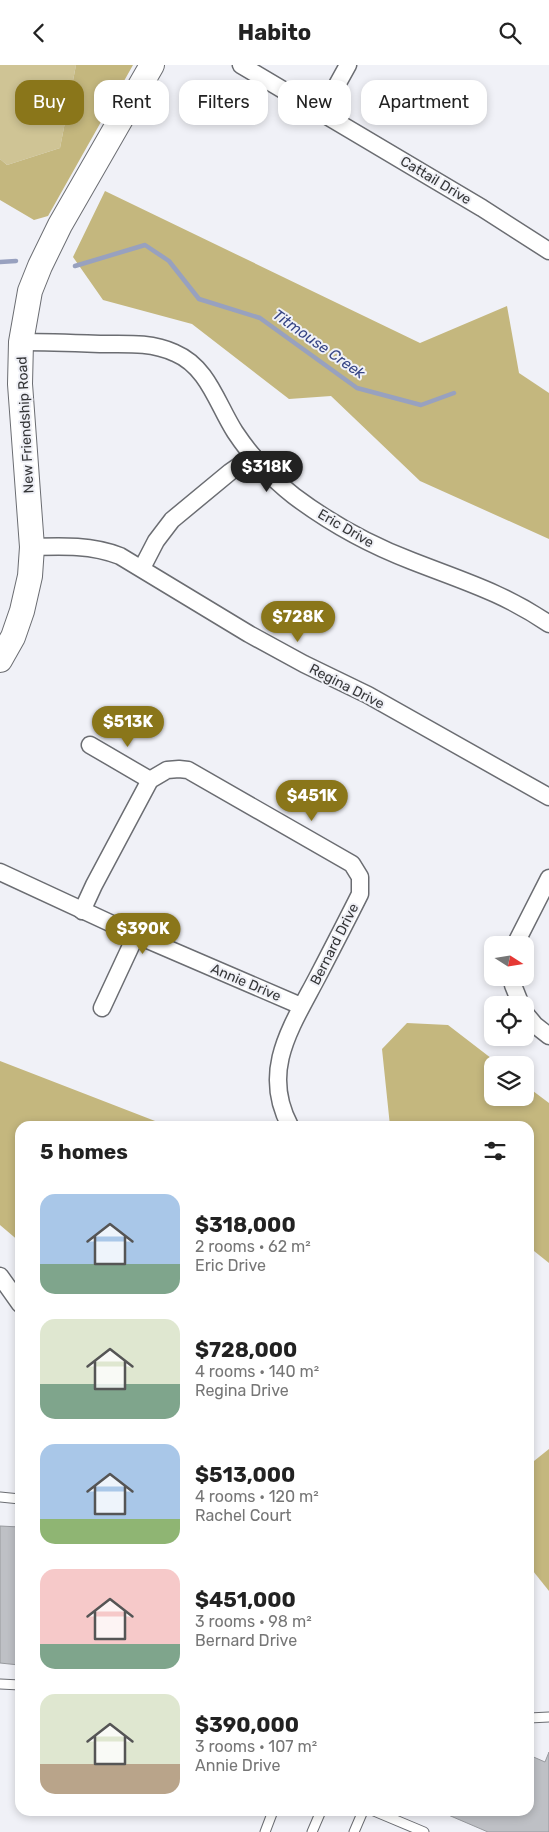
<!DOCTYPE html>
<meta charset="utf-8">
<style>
body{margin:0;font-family:Rubik,sans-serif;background:#f6f6f6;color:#222;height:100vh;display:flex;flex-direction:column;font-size:19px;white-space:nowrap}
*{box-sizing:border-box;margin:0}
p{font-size:16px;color:#767676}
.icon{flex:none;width:28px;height:28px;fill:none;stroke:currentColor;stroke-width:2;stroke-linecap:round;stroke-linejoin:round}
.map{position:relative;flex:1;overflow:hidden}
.side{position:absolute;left:15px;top:1056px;width:519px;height:695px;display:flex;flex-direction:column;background:#fff;border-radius:15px;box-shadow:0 2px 8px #0003}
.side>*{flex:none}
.guide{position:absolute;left:15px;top:15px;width:520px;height:45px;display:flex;gap:10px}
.needle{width:32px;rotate:102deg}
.tools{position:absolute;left:484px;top:871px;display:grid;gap:10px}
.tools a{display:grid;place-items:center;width:50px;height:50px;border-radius:10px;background:#fff;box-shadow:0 2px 8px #0003;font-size:25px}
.price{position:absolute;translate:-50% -42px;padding:0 11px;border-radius:18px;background:#8a761a;color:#fff;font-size:16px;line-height:32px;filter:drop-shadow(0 1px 2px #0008)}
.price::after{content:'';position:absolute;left:50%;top:30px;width:15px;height:11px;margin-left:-8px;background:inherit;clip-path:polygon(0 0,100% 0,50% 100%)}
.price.current{background:#222;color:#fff}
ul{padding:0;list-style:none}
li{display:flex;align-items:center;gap:15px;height:125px;padding:0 25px}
li span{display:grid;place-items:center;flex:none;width:140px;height:100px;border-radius:15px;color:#555}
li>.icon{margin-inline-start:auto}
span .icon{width:60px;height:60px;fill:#fffc;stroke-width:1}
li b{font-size:21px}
h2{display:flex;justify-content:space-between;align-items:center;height:60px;padding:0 25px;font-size:21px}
.tag{padding:0 18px;border-radius:15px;background:#fff;box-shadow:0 2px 8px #0003;font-size:18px;line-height:45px}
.tag.current{background:#8a761a;color:#fff}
header{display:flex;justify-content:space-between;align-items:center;height:65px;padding:0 25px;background:#fff;font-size:22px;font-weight:700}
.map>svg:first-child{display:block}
</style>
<header><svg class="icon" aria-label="back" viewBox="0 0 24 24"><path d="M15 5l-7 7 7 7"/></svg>Habito<svg class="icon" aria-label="search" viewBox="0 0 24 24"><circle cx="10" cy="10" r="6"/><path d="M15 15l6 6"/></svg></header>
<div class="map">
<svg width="549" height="1767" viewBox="0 0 549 1767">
<rect width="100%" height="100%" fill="#f0f1f7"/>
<polygon fill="#cfc495" points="0,0 76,0 60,83 7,100 0,94"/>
<g fill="#c4b77e">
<polygon points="76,0 133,0 48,151 34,155 0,135 0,94 7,100 60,83"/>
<polygon points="105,126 420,278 507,241 519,308 549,328 549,474 420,416 331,331 289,334 192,259 103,235 73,192"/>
<polygon points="407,958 448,960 500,1000 492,1000 492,1032 525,1032 525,1020 549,1038 549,1198 529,1182 529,1061 390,1061 382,984"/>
<polygon points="0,996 168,1061 20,1061 20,1177 0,1160"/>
<polygon points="549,1384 549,1526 529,1501 529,1400"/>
</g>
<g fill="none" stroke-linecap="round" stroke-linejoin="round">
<g stroke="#98a1bf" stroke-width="4.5">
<polyline points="0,197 16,196"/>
<polyline points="75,201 145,180 169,196 199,234 260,253 357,323 421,340 454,328"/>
</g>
</g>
<g fill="#bec0c5" stroke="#97999e">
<polygon points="0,1461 20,1462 19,1600 0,1598"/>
<polygon points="549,1687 549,1767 488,1767 439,1746 529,1746 529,1690 545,1697"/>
</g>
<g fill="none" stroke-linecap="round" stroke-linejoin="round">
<g stroke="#6b6d72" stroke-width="11">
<g id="lane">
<polyline points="0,1432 20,1434"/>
<polyline points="0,1619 20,1620"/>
<polyline points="529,1653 549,1652"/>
<polyline points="374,1746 424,1767"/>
<polyline points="265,1767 273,1746"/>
<polyline points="312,1767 321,1746"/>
<polyline points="354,1767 363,1746"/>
</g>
</g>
<g stroke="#6b6d72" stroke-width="19">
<g id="street">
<polyline points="241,0 482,143 549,186"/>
<polyline points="322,47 348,0"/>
<path d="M 21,277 C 47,277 74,278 100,279 C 126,279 151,277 175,288 C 208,302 217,339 235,367 C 251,391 271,413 294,431 C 330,458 370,480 412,496 C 463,516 504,528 549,559"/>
<path d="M 32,482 C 63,481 92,480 120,491 L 249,569 L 304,599 L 368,630 L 549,732"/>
<polyline points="142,503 156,476 172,455 230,407 253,391"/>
<polyline points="90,680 150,715"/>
<polyline points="0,807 136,870 301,941"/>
<path d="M 82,846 L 94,820 L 150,715 L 167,705 L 179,704 L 188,705 L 352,799 L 360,812 L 360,829 C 346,857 332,884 318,911 C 292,961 260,1005 290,1061"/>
<polyline points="515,880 549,813"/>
<polyline points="513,912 513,920 521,940"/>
<polyline points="102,943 136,870"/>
<polyline points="525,948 535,960 549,971"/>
<polyline points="0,1211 20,1239"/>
</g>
</g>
<g stroke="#6b6d72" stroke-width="26">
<polyline id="secondary" points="0,595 13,572 22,546 30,511 32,482 20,319 21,277 30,226 40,201 60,160 152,0"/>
</g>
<use href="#lane" stroke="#fff" stroke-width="9"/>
<use href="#street" stroke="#fff" stroke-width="16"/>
<use href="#secondary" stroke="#fff" stroke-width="24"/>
</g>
<g text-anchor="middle" stroke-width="4" stroke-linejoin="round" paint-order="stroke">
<g font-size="14" fill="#353638" stroke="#f0f1f7">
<text transform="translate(436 115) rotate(31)" y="5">Cattail Drive</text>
<text transform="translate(25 360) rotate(-93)" y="5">New Friendship Road</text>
<text transform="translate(346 463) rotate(30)" y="5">Eric Drive</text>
<text transform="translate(347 621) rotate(27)" y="5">Regina Drive</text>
<text transform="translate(334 879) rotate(-63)" y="5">Bernard Drive</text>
<text transform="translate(246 917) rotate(23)" y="5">Annie Drive</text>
</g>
<g font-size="15" font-style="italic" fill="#384685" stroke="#f0f1f7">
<text transform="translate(319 279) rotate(35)" y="5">Titmouse Creek</text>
</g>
</g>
</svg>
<div class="tools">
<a><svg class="needle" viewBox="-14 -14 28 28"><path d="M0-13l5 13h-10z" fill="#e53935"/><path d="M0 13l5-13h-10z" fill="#767676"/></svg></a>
<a><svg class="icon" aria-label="locate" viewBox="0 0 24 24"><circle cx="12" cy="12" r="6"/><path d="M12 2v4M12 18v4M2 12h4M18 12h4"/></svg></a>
<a><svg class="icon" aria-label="layers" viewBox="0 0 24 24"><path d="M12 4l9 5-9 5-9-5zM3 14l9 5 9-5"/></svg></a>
</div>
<b class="price current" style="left:267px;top:428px">$318K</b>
<b class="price" style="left:298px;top:578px">$728K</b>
<b class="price" style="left:128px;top:683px">$513K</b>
<b class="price" style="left:312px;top:757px">$451K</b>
<b class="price" style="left:143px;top:890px">$390K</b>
<div class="guide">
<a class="tag current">Buy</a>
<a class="tag">Rent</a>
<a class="tag">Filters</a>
<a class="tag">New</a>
<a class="tag">Apartment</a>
</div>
<section class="side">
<h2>5 homes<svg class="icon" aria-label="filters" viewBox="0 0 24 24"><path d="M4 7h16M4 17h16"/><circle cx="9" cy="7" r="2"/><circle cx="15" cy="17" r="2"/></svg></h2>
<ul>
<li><span style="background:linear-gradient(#a9c7e8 70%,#7fa58c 0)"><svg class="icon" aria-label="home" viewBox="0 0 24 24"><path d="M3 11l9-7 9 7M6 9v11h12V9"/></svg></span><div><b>$318,000</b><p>2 rooms · 62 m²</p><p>Eric Drive</p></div></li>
<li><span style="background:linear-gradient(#dfe7d0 65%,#7fa58c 0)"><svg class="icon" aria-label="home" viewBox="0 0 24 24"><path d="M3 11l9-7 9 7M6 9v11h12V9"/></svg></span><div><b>$728,000</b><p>4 rooms · 140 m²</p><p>Regina Drive</p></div></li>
<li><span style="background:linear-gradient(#a9c7e8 75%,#8fb573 0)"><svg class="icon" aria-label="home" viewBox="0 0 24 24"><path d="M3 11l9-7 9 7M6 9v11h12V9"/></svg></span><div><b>$513,000</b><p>4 rooms · 120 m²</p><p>Rachel Court</p></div></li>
<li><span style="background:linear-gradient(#f6c9c9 75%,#7fa58c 0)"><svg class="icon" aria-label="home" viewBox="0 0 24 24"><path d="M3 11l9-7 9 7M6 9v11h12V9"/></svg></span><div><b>$451,000</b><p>3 rooms · 98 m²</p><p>Bernard Drive</p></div></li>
<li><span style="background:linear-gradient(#dfe7d0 70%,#b9a48a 0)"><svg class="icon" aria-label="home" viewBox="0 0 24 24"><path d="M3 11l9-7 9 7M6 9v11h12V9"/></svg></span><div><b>$390,000</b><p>3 rooms · 107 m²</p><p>Annie Drive</p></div></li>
</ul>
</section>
</div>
